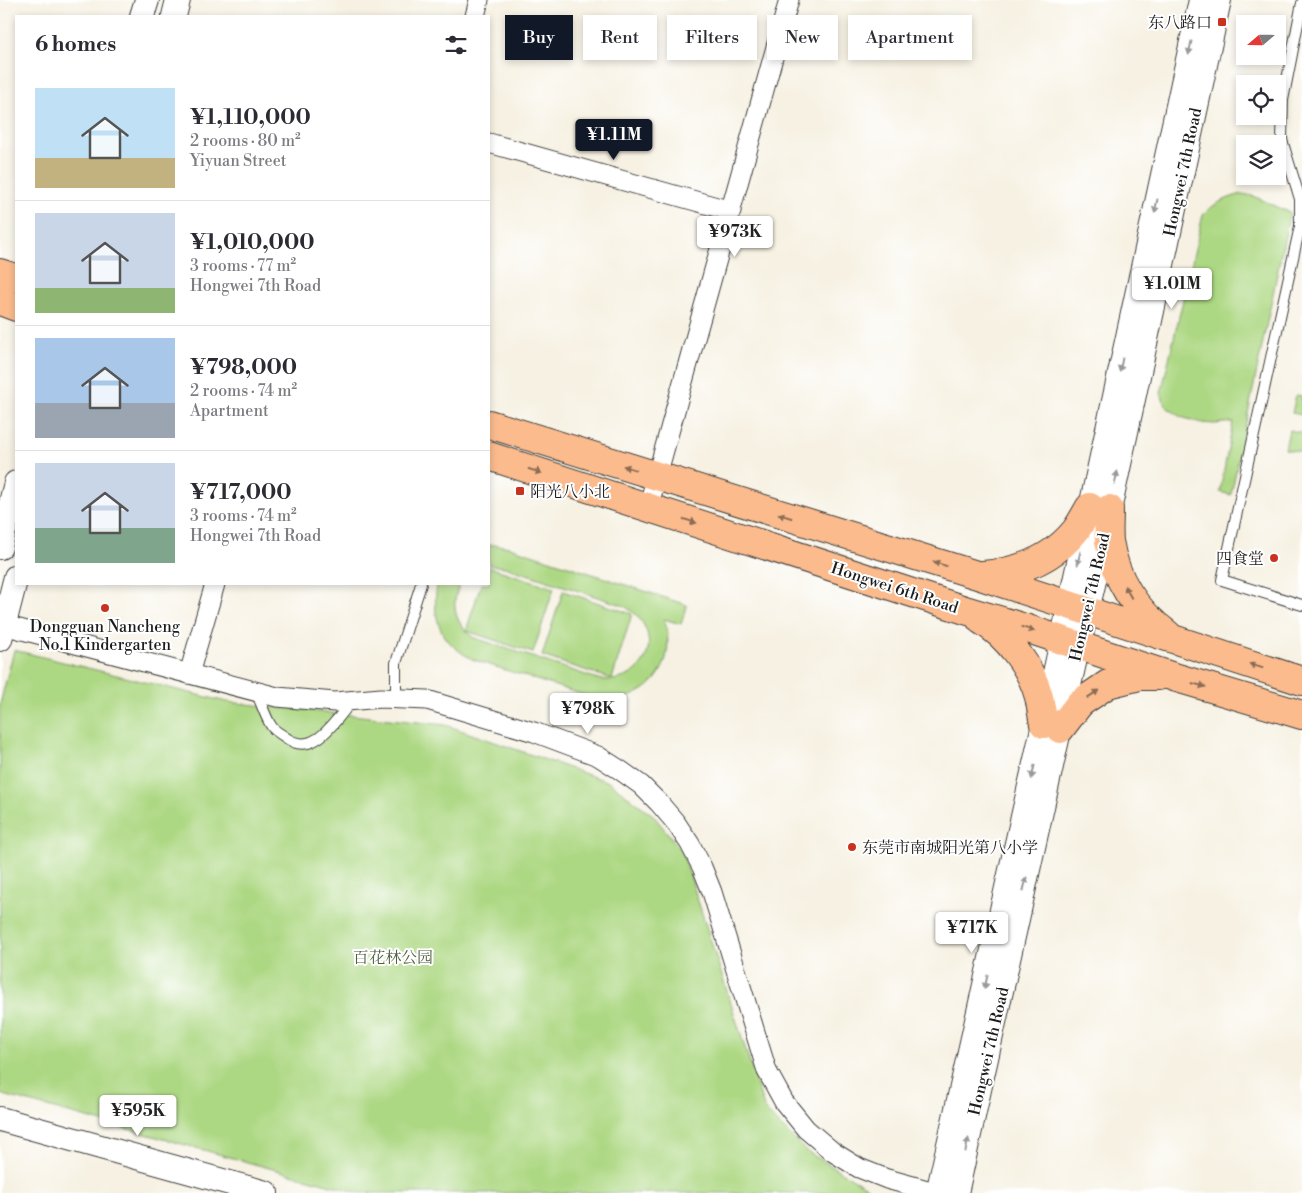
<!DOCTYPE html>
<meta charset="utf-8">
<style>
body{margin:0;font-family:"Libre Bodoni","Noto Serif SC",serif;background:#f2f2f3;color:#2b2b33;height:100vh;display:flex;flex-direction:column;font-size:19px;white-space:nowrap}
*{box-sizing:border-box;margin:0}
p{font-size:16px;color:#7c7c81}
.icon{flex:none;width:28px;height:28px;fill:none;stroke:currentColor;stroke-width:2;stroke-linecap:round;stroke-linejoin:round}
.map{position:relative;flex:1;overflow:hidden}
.panel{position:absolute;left:15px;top:15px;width:475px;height:570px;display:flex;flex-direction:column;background:#fff;border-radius:0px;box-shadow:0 2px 8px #0003}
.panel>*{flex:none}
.guide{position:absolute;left:505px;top:15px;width:475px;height:45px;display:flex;gap:10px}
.needle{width:32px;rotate:250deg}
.fabs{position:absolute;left:1236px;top:15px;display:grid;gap:10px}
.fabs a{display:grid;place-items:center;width:50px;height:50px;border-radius:0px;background:#fff;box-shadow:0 2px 8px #0003;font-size:25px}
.price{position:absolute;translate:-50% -42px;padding:0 11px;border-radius:5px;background:#fff;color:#222;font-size:16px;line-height:32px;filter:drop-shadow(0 1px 2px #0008)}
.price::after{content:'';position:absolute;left:50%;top:30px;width:15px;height:11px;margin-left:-8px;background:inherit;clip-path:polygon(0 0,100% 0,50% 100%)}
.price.selected{background:#111827;color:#fff}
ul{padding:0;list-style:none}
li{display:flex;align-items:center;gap:15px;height:125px;padding:0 20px}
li+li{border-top:1px solid #e1e1e2}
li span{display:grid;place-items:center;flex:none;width:140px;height:100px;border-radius:0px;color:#555}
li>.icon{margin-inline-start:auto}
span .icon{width:60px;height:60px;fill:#fffc;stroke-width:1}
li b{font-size:21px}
h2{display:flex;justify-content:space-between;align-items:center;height:60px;padding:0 20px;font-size:21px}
.pill{padding:0 18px;border-radius:0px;background:#fff;box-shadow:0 2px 8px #0003;font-size:18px;line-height:45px}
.pill.selected{background:#111827;color:#fff}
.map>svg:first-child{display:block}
</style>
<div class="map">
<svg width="1302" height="1193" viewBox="0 0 1302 1193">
<rect width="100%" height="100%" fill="#fff"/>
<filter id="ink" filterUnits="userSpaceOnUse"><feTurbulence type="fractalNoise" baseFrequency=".02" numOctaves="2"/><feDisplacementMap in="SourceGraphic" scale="10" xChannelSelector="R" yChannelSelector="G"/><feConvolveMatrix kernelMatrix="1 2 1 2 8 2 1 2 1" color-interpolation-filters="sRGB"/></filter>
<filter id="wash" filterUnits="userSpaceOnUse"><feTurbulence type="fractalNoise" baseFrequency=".0096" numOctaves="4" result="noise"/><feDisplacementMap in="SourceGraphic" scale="20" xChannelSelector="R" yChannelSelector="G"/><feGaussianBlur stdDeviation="1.12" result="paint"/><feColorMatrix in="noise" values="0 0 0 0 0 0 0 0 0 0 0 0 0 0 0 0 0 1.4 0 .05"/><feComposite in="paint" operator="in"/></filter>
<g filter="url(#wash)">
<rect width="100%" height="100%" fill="#f6f1e2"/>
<g fill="#add883" stroke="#647a50">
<path d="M 1242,194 C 1261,196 1272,207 1290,212 L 1231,495 L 1220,492 L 1233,422 L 1215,424 L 1202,423 L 1181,417 L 1165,406 L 1161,393 L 1203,215 C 1214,203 1227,198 1242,194 Z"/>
<polygon points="1296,395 1302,396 1302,415 1292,413"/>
<polygon points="1289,430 1302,433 1302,452 1285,449"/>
<path d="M 489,545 L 496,545 L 510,547 L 687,605 L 681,624 L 664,619 C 680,669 644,708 593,698 L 474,660 C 442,644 431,621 437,586 L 438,584 L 460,584 C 452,600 453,617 466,631 L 481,584 L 489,584 L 489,567 L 554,588 L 533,653 L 467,631 L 472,637 L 598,679 C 649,688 669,629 622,605 L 505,567 L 489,565 Z"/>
<polygon points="563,591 632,614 612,679 542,656"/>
<polygon points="14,650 227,702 446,725 609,782 653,815 682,851 765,1110 806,1151 877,1193 360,1193 0,1094 0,704"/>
</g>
</g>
<g filter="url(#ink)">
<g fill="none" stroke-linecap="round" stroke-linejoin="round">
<g stroke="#3d3c3a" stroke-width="12">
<g id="service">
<polyline points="1302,3 1283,100 1282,140 1300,199 1300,226 1222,580 1302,605"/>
<path d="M 256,692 C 261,702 266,719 272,727 C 275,731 281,734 285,737 C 313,759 335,721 351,702"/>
<polyline points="396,699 396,663 421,584"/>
</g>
</g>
<g stroke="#3d3c3a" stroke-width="21">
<g id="minor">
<polyline points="475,16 479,0"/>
<polyline points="489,143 731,211"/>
<polyline points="648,508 789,0"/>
<polyline points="0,624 277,697 335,702 381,698 427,700 534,732 598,756 620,770 641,785 659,803 676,823 690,844 702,867 712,892 767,1071 784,1102 806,1129 833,1152 859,1168 887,1179 938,1193"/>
<polyline points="189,674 215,584"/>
</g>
</g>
<g stroke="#3d3c3a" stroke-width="26">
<g id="tertiary">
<polyline points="142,16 147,0"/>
<polyline points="174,16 178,0"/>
<polyline points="0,547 16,483"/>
<polyline points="0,639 16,577"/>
<polyline points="0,1119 266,1193"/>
<polyline points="938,1193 1044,724 1201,0"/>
<polyline points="956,1193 1074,663 1093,585 1219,0"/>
</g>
</g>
<g stroke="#3d3c3a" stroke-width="30">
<g id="primary">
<polyline points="0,273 16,278"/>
<polyline points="0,301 16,307"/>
<polyline points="489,424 977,575 1302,681"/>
<polyline points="489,456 965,610 1025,628 1174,677 1302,715"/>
<path d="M 1109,509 C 1109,520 1108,531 1109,541 C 1115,579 1136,611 1167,634"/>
<path d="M 983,575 C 1019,572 1053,559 1076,530 C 1081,523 1085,515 1090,507"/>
<path d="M 981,620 C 1008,636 1031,667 1039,697 C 1041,706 1042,715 1044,724"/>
<polyline points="1060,729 1080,703 1108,684 1140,676 1159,676"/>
</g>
</g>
<use href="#service" stroke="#fff" stroke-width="10"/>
<use href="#minor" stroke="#fff" stroke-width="19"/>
<use href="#tertiary" stroke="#fff" stroke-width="24"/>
<use href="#primary" stroke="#fbbb8d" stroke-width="28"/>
</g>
<defs><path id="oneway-solid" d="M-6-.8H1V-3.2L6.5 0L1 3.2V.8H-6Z" transform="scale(1.25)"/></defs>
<g fill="#999">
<use href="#oneway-solid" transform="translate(1190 48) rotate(102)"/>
<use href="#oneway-solid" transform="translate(1156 206) rotate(102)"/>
<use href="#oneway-solid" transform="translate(1121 365) rotate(102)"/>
<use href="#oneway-solid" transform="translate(1116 478) rotate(-78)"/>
<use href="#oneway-solid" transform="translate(1079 558) rotate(102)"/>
<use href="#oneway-solid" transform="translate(1033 772) rotate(103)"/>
<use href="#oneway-solid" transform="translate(1025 884) rotate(-77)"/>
<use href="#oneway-solid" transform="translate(986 982) rotate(103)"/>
<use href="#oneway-solid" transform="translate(967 1145) rotate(-77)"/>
</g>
<g fill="#8c6c54">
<use href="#oneway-solid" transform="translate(630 468) rotate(-163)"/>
<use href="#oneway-solid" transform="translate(535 471) rotate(18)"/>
<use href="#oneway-solid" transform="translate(785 516) rotate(-163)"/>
<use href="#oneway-solid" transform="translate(690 521) rotate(18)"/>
<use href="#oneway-solid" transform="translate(940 564) rotate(-163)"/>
<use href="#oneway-solid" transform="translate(1128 592) rotate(-119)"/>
<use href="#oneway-solid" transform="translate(1028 629) rotate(18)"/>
<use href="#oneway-solid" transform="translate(1256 666) rotate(-162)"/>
<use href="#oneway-solid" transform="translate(1199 685) rotate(16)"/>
<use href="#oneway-solid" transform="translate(1093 694) rotate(-34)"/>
</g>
</g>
<g fill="#c8321e" stroke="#fff" stroke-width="2">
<rect x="1217" y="17" width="10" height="10" rx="2.5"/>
<rect x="515" y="486" width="10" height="10" rx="2.5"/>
<circle cx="1274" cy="558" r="5"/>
<circle cx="105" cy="608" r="5"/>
<circle cx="852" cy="847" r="5"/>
</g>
<g text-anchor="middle" stroke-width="4" stroke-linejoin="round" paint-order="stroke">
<g font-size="16" fill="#1c1c1c" stroke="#fff" text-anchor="end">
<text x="1212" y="28">东八路口</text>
<text x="530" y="497" text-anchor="start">阳光八小北</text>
<text x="1264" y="564">四食堂</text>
<text x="105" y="632" text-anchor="middle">Dongguan Nancheng<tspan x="105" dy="18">No.1 Kindergarten</tspan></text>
<text x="862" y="853" text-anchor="start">东莞市南城阳光第八小学</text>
</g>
<g font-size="16" fill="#1c1c1c" stroke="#fff">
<text transform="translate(1182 172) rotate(-78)" y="6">Hongwei 7th Road</text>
<text transform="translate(895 587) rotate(18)" y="6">Hongwei 6th Road</text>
<text transform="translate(1089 597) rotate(-77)" y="6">Hongwei 7th Road</text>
<text transform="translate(988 1051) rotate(-77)" y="6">Hongwei 7th Road</text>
</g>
<g font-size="16" fill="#4f5e40" stroke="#fff">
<text x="393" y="963">百花林公园</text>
</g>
</g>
</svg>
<div class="fabs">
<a><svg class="needle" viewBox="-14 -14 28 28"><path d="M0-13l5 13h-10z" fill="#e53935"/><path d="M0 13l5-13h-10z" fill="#7c7c81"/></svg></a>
<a><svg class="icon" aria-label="locate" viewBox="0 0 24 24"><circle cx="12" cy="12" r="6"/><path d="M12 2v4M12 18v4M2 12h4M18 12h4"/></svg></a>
<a><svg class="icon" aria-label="layers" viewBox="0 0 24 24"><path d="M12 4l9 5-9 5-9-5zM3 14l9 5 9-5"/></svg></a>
</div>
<b class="price selected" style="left:614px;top:161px">¥1.11M</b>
<b class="price" style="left:735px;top:258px">¥973K</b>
<b class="price" style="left:1172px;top:310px">¥1.01M</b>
<b class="price" style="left:588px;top:735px">¥798K</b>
<b class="price" style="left:972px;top:954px">¥717K</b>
<b class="price" style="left:138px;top:1137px">¥595K</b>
<div class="guide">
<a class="pill selected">Buy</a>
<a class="pill">Rent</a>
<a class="pill">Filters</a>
<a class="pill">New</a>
<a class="pill">Apartment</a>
</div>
<section class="panel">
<h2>6 homes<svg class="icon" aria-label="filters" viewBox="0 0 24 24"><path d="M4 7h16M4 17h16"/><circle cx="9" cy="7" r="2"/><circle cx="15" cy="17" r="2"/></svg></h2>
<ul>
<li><span style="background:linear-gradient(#bfe0f5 70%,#c2b280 0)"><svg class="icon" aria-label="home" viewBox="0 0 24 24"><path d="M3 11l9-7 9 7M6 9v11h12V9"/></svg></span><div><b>¥1,110,000</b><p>2 rooms · 80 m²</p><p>Yiyuan Street</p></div></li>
<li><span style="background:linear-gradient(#c9d6e8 75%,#8fb573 0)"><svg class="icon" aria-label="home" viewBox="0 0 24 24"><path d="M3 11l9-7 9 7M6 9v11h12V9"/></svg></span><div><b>¥1,010,000</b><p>3 rooms · 77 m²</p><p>Hongwei 7th Road</p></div></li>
<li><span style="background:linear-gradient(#a9c7e8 65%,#9aa5b1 0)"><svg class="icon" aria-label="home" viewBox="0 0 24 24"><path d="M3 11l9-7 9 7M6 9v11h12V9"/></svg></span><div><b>¥798,000</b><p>2 rooms · 74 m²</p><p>Apartment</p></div></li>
<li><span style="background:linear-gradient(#c9d6e8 65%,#7fa58c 0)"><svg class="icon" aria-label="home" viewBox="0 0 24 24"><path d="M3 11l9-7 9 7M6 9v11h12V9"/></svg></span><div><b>¥717,000</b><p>3 rooms · 74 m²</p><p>Hongwei 7th Road</p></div></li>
</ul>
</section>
</div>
